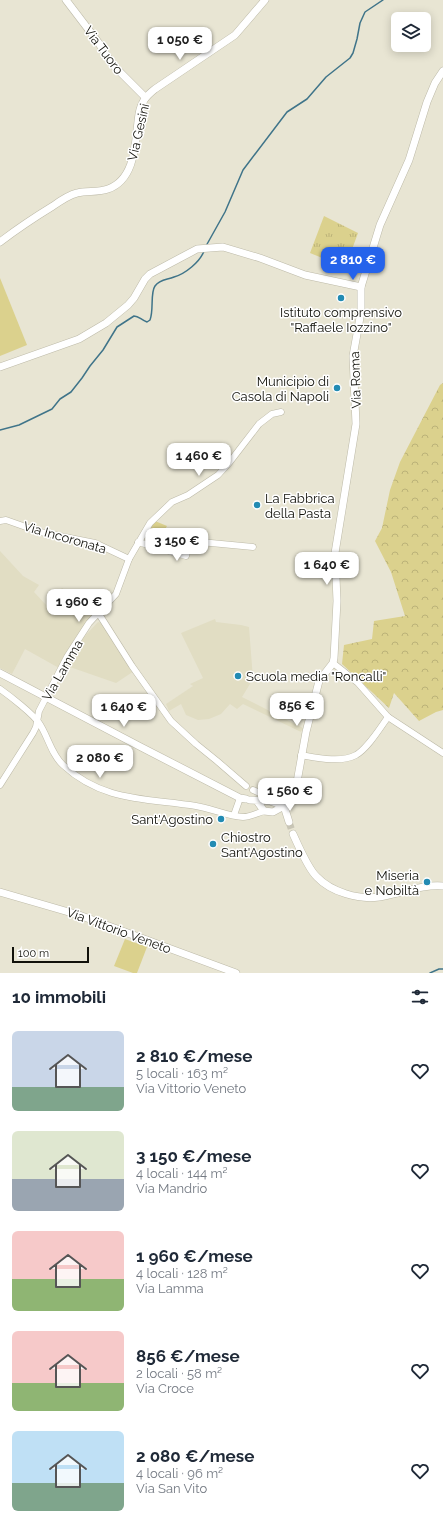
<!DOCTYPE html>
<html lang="it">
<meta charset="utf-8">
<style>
body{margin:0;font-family:Raleway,sans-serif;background:#f6f6f7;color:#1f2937;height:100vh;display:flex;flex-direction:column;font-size:15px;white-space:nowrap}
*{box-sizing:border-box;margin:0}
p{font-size:13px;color:#747a83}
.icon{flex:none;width:22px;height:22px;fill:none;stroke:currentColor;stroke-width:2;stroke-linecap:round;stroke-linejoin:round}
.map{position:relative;height:973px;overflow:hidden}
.details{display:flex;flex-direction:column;background:#fff;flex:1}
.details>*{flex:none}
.controls{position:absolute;left:391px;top:12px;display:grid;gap:8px}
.controls a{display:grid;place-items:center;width:40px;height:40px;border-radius:6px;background:#fff;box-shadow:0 2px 10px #0003;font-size:20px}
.scale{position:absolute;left:12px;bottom:10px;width:77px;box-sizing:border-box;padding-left:4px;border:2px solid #11110a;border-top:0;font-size:11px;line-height:14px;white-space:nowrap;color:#11110a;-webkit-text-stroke:3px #fff;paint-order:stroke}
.price{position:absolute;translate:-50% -34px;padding:0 9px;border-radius:8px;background:#fff;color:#222;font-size:13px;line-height:26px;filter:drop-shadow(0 1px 2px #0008)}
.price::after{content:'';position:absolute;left:50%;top:24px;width:12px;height:9px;margin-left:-6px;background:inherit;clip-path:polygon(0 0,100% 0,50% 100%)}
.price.active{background:#2563eb;color:#fff}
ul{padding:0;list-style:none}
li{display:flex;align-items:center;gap:12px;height:100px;padding:0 12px}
li span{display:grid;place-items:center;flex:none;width:112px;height:80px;border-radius:6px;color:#555}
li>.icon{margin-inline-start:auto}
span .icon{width:48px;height:48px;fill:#fffc;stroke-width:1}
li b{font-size:17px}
h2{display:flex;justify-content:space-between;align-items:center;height:48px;padding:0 12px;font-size:17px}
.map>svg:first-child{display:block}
</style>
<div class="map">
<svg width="443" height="973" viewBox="0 0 443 973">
<defs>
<pattern id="grass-tufts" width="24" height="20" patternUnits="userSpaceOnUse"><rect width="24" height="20" fill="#dbd18d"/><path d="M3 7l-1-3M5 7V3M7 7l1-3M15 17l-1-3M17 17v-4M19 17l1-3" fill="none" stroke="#bbb278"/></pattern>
<pattern id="forest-crowns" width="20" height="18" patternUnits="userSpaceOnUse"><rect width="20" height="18" fill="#dbd18d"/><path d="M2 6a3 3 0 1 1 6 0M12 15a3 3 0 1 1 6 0" fill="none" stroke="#bbb278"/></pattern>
</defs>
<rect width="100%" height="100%" fill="#e8e5d3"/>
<g fill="#e1ddc3">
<polygon points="0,551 23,576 39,585 34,592 47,606 62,588 96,612 59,668 25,649 12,674 0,668"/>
<polygon points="215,619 216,622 241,625 249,627 253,679 242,697 303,728 301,732 243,704 237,709 230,704 221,714 209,719 198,720 186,715 181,704 169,711 166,704 193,686 190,684 203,678 181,633"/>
<polygon points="98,622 102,623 134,671 116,683 67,666 84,637"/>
</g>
<g fill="url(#grass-tufts)">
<polygon points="324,216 358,233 347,263 339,260 337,264 310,253"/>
<polygon points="155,521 167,526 160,539 145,537"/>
</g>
<polygon fill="url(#forest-crowns)" points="443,383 443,710 436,712 419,721 394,693 389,708 342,664 344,645 372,639 374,621 405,616 391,572 375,541 382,528 390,490 400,462 440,385"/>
<g fill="#dbd18d">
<polygon points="0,278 27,345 0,356"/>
<polygon points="125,939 147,947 137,973 133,973 114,966"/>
</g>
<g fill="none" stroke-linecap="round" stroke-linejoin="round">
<g stroke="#3f7489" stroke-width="1.5">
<polyline points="206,246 225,212 243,170 287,112 307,99 326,77 350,58 353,53 357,39 360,23 365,12 383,0"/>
<path d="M 0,430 L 19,425 L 52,409 L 60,399 L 71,392 L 82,378 L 90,366 L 103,350 L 117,327 L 134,316 C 139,316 141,320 147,322 L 150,320 C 154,310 150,293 155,286 C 160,279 167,280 174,277 C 185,274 200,262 204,251"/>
<polyline points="430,973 439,969 443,969"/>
</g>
<polyline stroke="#c8c5b5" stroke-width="7" stroke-dasharray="7 3.5" stroke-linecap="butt" points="289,822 293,834"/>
<g stroke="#bdbaa8" stroke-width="7">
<g id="minor">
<polyline points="0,521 6,520 40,532 95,543 129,559"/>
<polyline points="138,542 186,556 190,541 253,547"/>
<polyline points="99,614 132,666 171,721 196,744 217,761 246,786"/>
<polyline points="333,663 358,683 388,717 443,753"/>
<path d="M 0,689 C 10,696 33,714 39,723 C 48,736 51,754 63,765 C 103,802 146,798 196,806 C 210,808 230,817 243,817 C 250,817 257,813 264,811"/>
<path d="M 301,755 C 318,758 341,763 356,755 C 368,748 380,728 388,717"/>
<polyline points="0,785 33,733 36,727 39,711 67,657 89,623 116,594 129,559 150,523 172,502 188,495 218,475 229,463 259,424 272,414 281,412"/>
<polyline points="253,790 271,798 275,802"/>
<polyline points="234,815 240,798"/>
</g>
</g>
<g stroke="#bdbaa8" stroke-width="8">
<g id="tertiary">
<polyline points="66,0 98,42 113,65 145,97"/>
<path d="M 0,242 C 17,229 35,217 53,206 C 60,201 69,195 77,193 C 87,190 97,193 108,189 C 137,179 135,139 139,114 C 141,102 146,96 155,89 L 235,35 L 265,0"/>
<polyline points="0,367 79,339 106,323 128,305 134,298 145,279 150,274 197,249 223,247 260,258 305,275 361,287"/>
<polyline points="0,673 139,746 240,798 246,799"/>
<polyline points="250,800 270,801 284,806 273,812 264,811 257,801"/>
<polyline points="289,822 284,806 297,782 306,732 319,681 333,663 334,658 337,601 335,553 356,424 353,356 361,312 361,287 380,225 409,160 427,102 435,83 443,71"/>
<path d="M 293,834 C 297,843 310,871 317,877 C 331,892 359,900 379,897 C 400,894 422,884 443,886"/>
<polyline points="0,892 79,915 236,973"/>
</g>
</g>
<use href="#minor" stroke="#fff" stroke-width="6"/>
<use href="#tertiary" stroke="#fff" stroke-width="7"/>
</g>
<g fill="#228bb3" stroke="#fff" stroke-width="1.5">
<circle cx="341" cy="298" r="4"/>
<circle cx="337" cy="388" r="4"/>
<circle cx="257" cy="505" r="4"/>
<circle cx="238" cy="676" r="4"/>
<circle cx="221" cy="819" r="4"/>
<circle cx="213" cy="844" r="4"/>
<circle cx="427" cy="882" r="4"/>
</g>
<g text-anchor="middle" stroke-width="3" stroke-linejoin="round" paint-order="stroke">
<g font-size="13" fill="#11110a" stroke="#fff">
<text transform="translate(104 50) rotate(53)" y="5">Via Tuoro</text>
<text transform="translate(138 132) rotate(-77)" y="5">Via Gesini</text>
<text transform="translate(355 380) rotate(-92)" y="5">Via Roma</text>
<text transform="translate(65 537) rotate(16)" y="5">Via Incoronata</text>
<text transform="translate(62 670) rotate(-60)" y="5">Via Lamma</text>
<text transform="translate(119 930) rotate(20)" y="5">Via Vittorio Veneto</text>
</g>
<g font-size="13" fill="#11110a" stroke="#fff" text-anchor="end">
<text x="341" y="317" text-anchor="middle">Istituto comprensivo<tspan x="341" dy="15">"Raffaele Iozzino"</tspan></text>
<text x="329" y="386">Municipio di<tspan x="329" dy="15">Casola di Napoli</tspan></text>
<text x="265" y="503" text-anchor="start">La Fabbrica<tspan x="265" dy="15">della Pasta</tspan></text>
<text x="246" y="681" text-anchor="start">Scuola media "Roncalli"</text>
<text x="213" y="824">Sant'Agostino</text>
<text x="221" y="842" text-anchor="start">Chiostro<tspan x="221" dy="15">Sant'Agostino</tspan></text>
<text x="419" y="880">Miseria<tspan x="419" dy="15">e Nobiltà</tspan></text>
</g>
</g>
</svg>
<div class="controls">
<a><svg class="icon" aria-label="layers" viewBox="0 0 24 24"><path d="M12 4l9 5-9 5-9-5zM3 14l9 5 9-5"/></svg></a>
</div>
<div class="scale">100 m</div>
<b class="price" style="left:180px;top:61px">1 050 €</b>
<b class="price active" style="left:353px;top:281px">2 810 €</b>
<b class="price" style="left:199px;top:477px">1 460 €</b>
<b class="price" style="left:177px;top:562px">3 150 €</b>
<b class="price" style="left:327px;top:586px">1 640 €</b>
<b class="price" style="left:79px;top:623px">1 960 €</b>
<b class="price" style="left:297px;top:727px">856 €</b>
<b class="price" style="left:124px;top:728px">1 640 €</b>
<b class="price" style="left:100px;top:779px">2 080 €</b>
<b class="price" style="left:290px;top:812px">1 560 €</b>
</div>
<section class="details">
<h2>10 immobili<svg class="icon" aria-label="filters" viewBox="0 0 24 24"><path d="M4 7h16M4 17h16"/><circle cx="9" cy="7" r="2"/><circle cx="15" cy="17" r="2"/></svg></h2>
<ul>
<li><span style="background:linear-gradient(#c9d6e8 70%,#7fa58c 0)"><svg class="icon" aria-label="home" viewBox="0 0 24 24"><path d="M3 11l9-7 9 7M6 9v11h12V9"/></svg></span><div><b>2 810 €/mese</b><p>5 locali · 163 m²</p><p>Via Vittorio Veneto</p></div><svg class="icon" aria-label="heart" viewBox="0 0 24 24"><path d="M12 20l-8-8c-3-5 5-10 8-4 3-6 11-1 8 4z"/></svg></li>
<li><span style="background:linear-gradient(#dfe7d0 60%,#9aa5b1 0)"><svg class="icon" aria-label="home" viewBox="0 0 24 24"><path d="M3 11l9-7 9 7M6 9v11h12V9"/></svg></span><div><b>3 150 €/mese</b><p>4 locali · 144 m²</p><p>Via Mandrio</p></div><svg class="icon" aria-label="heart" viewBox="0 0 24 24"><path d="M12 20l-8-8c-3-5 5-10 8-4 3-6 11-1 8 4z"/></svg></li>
<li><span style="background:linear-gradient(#f6c9c9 60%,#8fb573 0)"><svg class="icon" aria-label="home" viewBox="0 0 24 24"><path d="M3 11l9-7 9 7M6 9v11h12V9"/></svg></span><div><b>1 960 €/mese</b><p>4 locali · 128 m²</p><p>Via Lamma</p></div><svg class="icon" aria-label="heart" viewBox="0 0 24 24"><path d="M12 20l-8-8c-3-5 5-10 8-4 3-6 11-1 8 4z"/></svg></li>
<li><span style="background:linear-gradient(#f6c9c9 65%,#8fb573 0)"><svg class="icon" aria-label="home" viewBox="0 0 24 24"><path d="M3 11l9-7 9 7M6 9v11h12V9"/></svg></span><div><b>856 €/mese</b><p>2 locali · 58 m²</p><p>Via Croce</p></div><svg class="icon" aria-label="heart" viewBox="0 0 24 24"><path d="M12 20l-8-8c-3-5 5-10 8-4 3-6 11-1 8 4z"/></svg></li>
<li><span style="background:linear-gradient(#bfe0f5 65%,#7fa58c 0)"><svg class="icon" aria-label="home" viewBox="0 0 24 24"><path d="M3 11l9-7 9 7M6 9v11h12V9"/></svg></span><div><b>2 080 €/mese</b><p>4 locali · 96 m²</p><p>Via San Vito</p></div><svg class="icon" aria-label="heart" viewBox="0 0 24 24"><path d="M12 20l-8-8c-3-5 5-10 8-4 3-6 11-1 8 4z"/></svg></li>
</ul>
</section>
